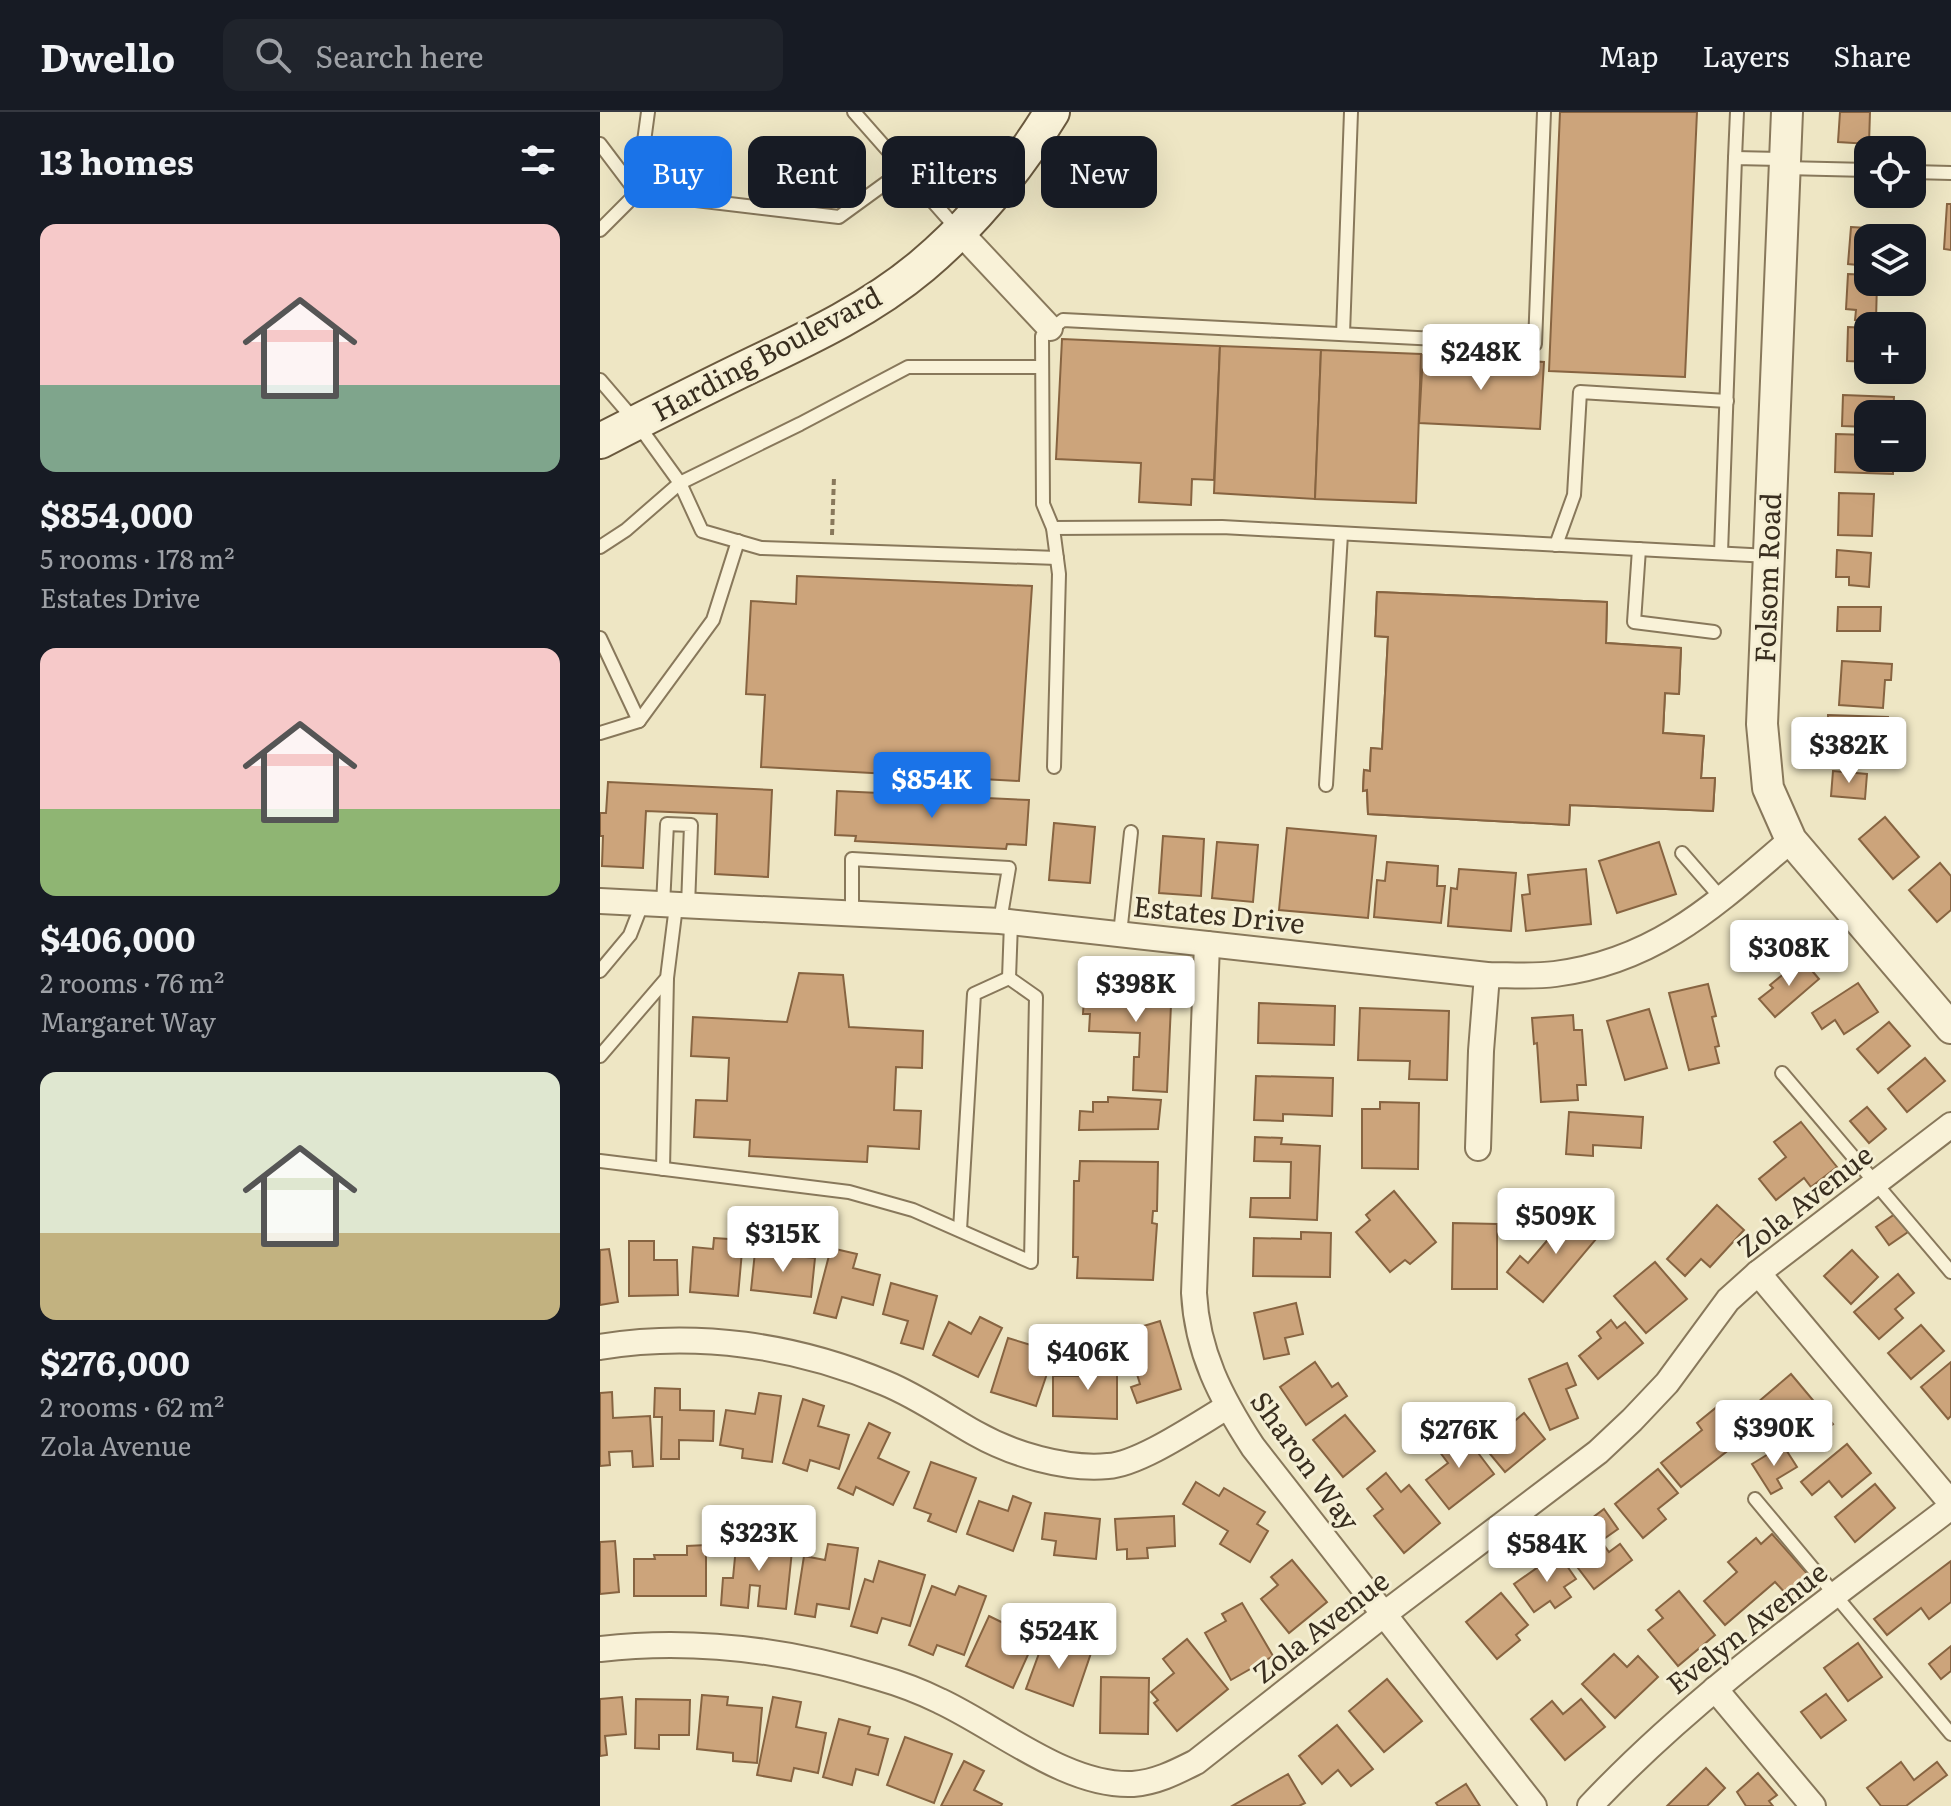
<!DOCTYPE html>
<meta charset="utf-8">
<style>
body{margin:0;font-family:Literata,serif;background:#20242c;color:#f1f3f6;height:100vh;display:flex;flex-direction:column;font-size:30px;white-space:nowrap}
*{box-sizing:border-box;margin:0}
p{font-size:26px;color:#9ea1a6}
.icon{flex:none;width:44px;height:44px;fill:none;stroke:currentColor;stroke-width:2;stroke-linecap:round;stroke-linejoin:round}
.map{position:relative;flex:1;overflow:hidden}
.sheet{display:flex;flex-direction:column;background:#171b24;width:600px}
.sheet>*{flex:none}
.guide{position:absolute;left:24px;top:24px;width:760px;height:72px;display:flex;gap:16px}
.buttons{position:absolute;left:1254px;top:24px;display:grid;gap:16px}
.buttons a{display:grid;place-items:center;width:72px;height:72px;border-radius:16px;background:#171b24;box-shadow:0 8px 32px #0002;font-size:40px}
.price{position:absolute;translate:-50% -68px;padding:0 18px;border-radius:8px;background:#fff;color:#222;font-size:26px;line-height:52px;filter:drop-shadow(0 2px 4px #0008)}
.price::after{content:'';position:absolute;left:50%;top:48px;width:24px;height:18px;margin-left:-12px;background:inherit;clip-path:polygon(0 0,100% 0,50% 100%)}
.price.active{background:#1a73e8;color:#fff}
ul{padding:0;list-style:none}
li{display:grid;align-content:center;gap:16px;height:424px;padding:0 40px}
li span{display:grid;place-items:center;height:248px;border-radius:16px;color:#555}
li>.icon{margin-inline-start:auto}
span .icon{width:144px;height:144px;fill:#fffc;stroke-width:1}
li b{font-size:34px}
h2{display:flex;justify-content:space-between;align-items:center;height:96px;padding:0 40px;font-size:34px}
.tag{padding:0 28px;border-radius:16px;background:#171b24;box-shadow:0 8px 32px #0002;font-size:28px;line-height:72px}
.tag.active{background:#1a73e8;color:#fff}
header{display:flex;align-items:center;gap:48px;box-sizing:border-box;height:112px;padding:0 40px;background:#171b24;border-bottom:2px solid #363941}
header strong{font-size:38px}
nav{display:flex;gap:44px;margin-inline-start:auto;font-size:28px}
.search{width:560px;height:72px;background:#20242c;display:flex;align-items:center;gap:20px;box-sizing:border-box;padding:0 28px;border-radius:16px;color:#9ea1a6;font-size:30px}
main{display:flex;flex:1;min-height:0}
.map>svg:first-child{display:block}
</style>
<header>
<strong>Dwello</strong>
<div class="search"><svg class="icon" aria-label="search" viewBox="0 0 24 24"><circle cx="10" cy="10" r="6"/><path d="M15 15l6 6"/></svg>Search here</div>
<nav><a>Map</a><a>Layers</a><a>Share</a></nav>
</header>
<main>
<section class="sheet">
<h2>13 homes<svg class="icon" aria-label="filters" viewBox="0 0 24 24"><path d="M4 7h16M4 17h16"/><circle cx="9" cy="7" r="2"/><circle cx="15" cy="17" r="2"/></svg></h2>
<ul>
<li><span style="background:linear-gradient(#f6c9c9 65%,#7fa58c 0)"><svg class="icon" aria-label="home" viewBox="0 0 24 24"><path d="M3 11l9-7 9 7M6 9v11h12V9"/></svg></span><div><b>$854,000</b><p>5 rooms · 178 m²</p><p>Estates Drive</p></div></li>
<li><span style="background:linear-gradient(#f6c9c9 65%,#8fb573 0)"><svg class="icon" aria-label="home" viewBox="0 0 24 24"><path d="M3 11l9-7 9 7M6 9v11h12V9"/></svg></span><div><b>$406,000</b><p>2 rooms · 76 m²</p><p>Margaret Way</p></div></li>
<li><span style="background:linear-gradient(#dfe7d0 65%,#c2b280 0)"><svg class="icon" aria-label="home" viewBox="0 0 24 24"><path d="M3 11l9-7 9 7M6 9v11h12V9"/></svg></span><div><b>$276,000</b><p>2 rooms · 62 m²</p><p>Zola Avenue</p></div></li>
</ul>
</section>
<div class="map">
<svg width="1351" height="1694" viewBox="0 0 1351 1694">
<rect width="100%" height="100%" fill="#eee6c4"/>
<g fill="#cca47b" stroke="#876441" stroke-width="2" fill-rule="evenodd">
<polygon points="960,0 1097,0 1085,265 949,259"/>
<polygon points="1240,0 1270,0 1269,32 1238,30"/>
<polygon points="1347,92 1351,92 1351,138 1344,137"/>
<polygon points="1251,115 1284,117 1283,126 1268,126 1268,154 1248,152"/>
<polygon points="1248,162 1268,163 1268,170 1277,170 1276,209 1255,208 1256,198 1246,197"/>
<polygon points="1248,215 1268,216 1268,250 1247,249"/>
<polygon points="462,227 620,234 614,368 592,367 591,393 539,390 541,351 456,347"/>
<polygon points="620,234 721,238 715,387 614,381"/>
<polygon points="721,238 821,242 816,391 715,387"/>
<polygon points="823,243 944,250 940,317 819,311"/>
<polygon points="1243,283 1294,285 1293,302 1268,302 1268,315 1242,314"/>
<polygon points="1236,322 1268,323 1268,346 1293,346 1293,362 1235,360"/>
<polygon points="1239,381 1274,382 1272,424 1238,423"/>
<polygon points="1237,438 1271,441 1269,475 1249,473 1249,465 1236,465"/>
<polygon points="197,464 432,474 419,669 161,655 165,583 146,582 151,489 196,492"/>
<path d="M 777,480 L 1007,490 L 1006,531 L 1081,536 L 1079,582 L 1065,581 L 1063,621 L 1104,624 L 1101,666 L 1115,666 L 1113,699 L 970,693 L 969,713 L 768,702 L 767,678 L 763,679 L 764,658 L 770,659 L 771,636 L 782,637 L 788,525 L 775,524 ZM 863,537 L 955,542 L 954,553 L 938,552 L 936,605 L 967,605 L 966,631 L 857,627 Z"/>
<polygon points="777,480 1007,490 1006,531 1081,536 1079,582 1065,581 1063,621 1104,624 1101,666 1115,666 1113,699 970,693 969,713 768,702 767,678 763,679 764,658 770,659 771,636 782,637 788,525 775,524"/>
<polygon points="1238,495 1281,495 1280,519 1237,519"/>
<polygon points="1242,549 1292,552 1291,568 1285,568 1283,596 1239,593"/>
<polygon points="1228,603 1288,605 1287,631 1228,629"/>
<polygon points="1233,659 1267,662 1265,687 1231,684"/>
<polygon points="8,670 172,678 168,765 115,762 117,702 46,699 43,756 2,754 3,724 0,724 0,701 6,701"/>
<polygon points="237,679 429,688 426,733 407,732 406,737 255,729 256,724 235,723"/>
<polygon points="1285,705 1319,745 1293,767 1259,727"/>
<polygon points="454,711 495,715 490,771 449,768"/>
<polygon points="687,716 776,724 768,806 679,798"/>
<polygon points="563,724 604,727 601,784 559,781"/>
<polygon points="617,730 658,733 653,790 612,786"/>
<polygon points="1059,730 1076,782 1017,801 999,749"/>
<polygon points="787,750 838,754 837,774 845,774 841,811 774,805 777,768 785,769"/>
<polygon points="1340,751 1351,764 1351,798 1337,810 1309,778"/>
<polygon points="859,757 916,761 911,819 848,814 851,776 857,777"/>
<polygon points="986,757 991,812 926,819 922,783 930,782 928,763"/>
<polygon points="1202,847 1219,867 1175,905 1159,887 1173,876 1170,873"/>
<polygon points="199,861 243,863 249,915 323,919 322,956 296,955 294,998 321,999 319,1037 268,1034 267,1050 149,1044 150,1028 94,1025 96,988 127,989 129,946 91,944 93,905 187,910"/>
<polygon points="490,867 572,871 567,980 533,978 534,945 539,945 540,921 489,919 490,902 483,902 484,885 489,885"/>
<polygon points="1258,871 1278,900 1244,922 1235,908 1222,917 1212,901"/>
<polygon points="1108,872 1116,904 1112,905 1119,934 1115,935 1119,951 1089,958 1069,881"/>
<polygon points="659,891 735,894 734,933 658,931"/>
<polygon points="760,896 849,899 847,968 809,967 810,949 758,948"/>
<polygon points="1049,897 1067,956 1025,968 1007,909"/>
<polygon points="973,903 974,918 982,918 986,973 977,973 978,988 941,990 937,931 934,932 932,906"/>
<polygon points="1289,910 1310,934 1278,961 1257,937"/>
<polygon points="1325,946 1345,969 1307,1000 1288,977"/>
<polygon points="656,964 733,966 732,1004 683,1002 683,1009 654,1008"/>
<polygon points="508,985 561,988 558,1017 479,1018 480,999 493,1000 493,990 508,990"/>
<polygon points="780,990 819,991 818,1057 762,1056 762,997 780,997"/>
<polygon points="1267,995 1286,1017 1269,1031 1250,1009"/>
<polygon points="969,1000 1043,1005 1041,1036 993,1033 993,1044 966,1042"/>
<polygon points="1201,1010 1237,1055 1211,1075 1204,1066 1176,1088 1159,1067 1186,1045 1174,1030"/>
<polygon points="655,1025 682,1026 681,1032 720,1034 717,1108 650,1105 651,1086 690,1086 691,1050 654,1049"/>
<polygon points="480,1049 558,1050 557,1099 553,1099 552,1111 557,1112 553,1168 477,1166 478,1145 473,1145 474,1069 479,1069"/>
<polygon points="794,1079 836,1130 810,1152 805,1148 790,1160 756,1120 770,1108 766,1103"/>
<polygon points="1117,1093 1144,1118 1110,1155 1101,1147 1085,1164 1067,1147"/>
<polygon points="974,1097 1002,1120 943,1190 907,1160 920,1144 928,1151"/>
<polygon points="1295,1102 1308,1120 1289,1133 1276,1115"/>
<polygon points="853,1111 897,1112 897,1177 852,1177"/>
<polygon points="701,1120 731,1121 730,1165 653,1164 654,1126 701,1127"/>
<polygon points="114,1126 143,1128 138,1184 90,1180 93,1135 113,1137"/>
<polygon points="29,1129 54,1129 54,1148 77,1148 78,1183 29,1184"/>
<polygon points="231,1136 257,1142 253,1156 280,1163 273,1193 242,1185 236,1206 214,1201"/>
<polygon points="9,1137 18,1190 0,1193 0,1138"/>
<polygon points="1252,1138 1278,1165 1251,1192 1224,1164"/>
<polygon points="155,1140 215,1146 211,1185 151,1178"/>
<polygon points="1055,1150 1087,1187 1046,1221 1014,1184"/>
<polygon points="1298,1162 1314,1181 1295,1197 1303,1206 1279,1227 1254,1200"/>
<polygon points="291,1171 337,1184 323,1237 301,1231 308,1209 283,1202"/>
<polygon points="696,1191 703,1222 685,1226 689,1242 664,1247 654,1201"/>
<polygon points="380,1205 402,1216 378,1265 333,1243 349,1210 371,1222"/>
<polygon points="1011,1208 1017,1216 1025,1210 1043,1231 998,1267 979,1244 1001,1226 997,1220"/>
<polygon points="560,1209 581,1277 537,1291 531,1275 540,1272 524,1220"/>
<polygon points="1321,1213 1344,1239 1311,1267 1288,1241"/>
<polygon points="408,1226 434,1234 431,1244 451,1250 436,1294 391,1280"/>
<polygon points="485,1249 517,1249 517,1307 453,1304 453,1264 485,1264"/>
<polygon points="715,1250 732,1275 738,1271 747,1284 706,1313 680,1275"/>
<polygon points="1351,1250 1351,1304 1348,1307 1321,1275"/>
<polygon points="967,1251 976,1273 966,1277 978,1306 950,1318 929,1267"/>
<polygon points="1191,1262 1233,1312 1209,1332 1187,1306 1170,1319 1151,1296"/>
<polygon points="55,1276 80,1277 80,1298 114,1299 113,1329 79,1328 79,1347 61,1347 62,1305 54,1305"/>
<polygon points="12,1280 13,1306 50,1304 53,1354 33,1355 32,1339 9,1340 10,1353 0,1354 0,1281"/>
<polygon points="159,1281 181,1284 172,1350 142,1346 143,1337 120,1333 126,1298 155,1302"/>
<polygon points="203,1287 224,1294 218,1314 249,1323 239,1357 210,1348 207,1359 183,1351"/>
<polygon points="1118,1294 1144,1326 1081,1375 1061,1351 1102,1318 1097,1311"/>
<polygon points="924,1301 945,1327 905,1360 880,1330 906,1309 910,1313"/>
<polygon points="745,1303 775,1339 743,1365 713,1328"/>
<polygon points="269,1311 290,1321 278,1346 309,1360 293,1393 256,1375 253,1383 238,1376"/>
<polygon points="860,1317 894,1362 849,1397 826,1368 848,1351 836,1335"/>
<polygon points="1247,1332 1271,1361 1242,1385 1229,1369 1212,1383 1201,1370"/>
<polygon points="1183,1333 1197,1355 1177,1367 1182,1376 1171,1382 1152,1352"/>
<polygon points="331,1350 376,1366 356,1420 328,1409 331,1402 314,1396"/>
<polygon points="1058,1357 1078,1381 1058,1397 1066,1407 1043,1426 1015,1392"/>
<polygon points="786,1361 801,1380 809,1373 840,1411 804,1441 774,1404 783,1397 767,1377"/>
<polygon points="596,1370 619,1384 624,1376 665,1400 657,1412 668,1419 650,1450 620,1432 628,1419 583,1392"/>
<polygon points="1275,1372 1295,1396 1255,1430 1235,1405"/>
<polygon points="413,1384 431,1391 413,1439 367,1422 379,1389 408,1399"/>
<polygon points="1004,1397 1018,1417 1001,1429 1009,1440 1020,1432 1032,1448 994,1477 959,1431"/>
<polygon points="445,1401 500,1407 496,1447 454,1443 456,1429 442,1427"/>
<polygon points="574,1404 575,1434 547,1436 548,1446 527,1447 527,1437 517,1438 515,1407"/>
<polygon points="1172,1422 1211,1466 1189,1485 1175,1470 1125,1513 1104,1489 1137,1460 1128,1450 1156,1426 1161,1432"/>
<polygon points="137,1424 193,1429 186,1497 158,1494 160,1474 150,1473 148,1496 121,1493 123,1466 133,1466"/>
<polygon points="15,1429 19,1480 0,1482 0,1430"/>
<polygon points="228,1432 258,1436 249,1497 217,1492 215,1505 195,1502 204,1444 225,1448"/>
<polygon points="106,1433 106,1484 34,1484 34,1447 55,1447 54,1443 87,1443 87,1434"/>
<polygon points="958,1441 976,1467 964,1475 971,1485 955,1496 950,1489 934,1500 914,1472"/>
<polygon points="692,1448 727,1490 689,1521 661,1487 678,1473 671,1465"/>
<polygon points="279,1449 325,1463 310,1514 282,1506 277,1521 251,1514 265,1467 273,1470"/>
<polygon points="1351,1449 1351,1490 1329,1507 1321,1496 1287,1523 1274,1507"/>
<polygon points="332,1474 355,1483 359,1474 386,1484 364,1543 337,1533 333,1543 309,1533"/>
<polygon points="1079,1479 1115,1523 1078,1554 1048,1518 1063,1506 1056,1498"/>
<polygon points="901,1481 928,1513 916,1523 920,1528 897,1547 866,1510"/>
<polygon points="642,1491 673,1544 631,1568 605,1521 626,1509 622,1502"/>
<polygon points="389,1504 422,1520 418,1530 431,1536 413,1576 366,1554"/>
<polygon points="445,1525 491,1541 473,1594 426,1577"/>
<polygon points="587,1527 628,1577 577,1619 554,1591 558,1588 551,1580 574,1561 563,1547"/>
<polygon points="1258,1531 1282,1565 1248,1589 1224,1556"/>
<polygon points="1351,1534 1351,1559 1341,1567 1329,1552"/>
<polygon points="1014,1542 1027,1555 1038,1544 1058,1565 1015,1606 982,1572"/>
<polygon points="501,1565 549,1566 548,1622 500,1621"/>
<polygon points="787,1567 822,1609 784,1640 749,1599"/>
<polygon points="1226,1582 1246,1608 1221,1626 1201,1600"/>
<polygon points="102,1583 128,1585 127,1593 162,1596 157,1651 133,1649 133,1641 97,1637"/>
<polygon points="22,1585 26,1622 5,1624 7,1643 0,1644 0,1587"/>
<polygon points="173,1585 201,1590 196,1615 226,1621 218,1661 194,1656 191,1669 157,1663"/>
<polygon points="36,1587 90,1588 89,1623 59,1623 59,1637 35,1636"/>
<polygon points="981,1587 1005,1615 965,1648 931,1607 952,1589 963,1602"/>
<polygon points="239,1607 270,1615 268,1622 288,1627 278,1663 256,1657 252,1673 223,1665"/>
<polygon points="737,1613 773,1657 751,1674 738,1658 722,1672 699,1644"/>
<polygon points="305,1625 352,1642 334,1691 287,1673"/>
<polygon points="364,1649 384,1659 374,1678 402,1692 401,1694 341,1694"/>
<polygon points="1301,1650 1314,1668 1337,1650 1347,1663 1306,1694 1281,1694 1267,1676"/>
<polygon points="1106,1656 1125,1676 1107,1694 1067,1694"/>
<polygon points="1158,1661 1177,1683 1169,1689 1173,1694 1146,1694 1137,1680"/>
<polygon points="688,1662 705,1691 699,1694 632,1694"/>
<polygon points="866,1672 880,1694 838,1694 836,1691"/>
</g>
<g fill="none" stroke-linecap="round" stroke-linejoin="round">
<g stroke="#88785b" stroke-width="16">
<g id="service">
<polyline points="254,0 358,118"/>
<polyline points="0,32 37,81 239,105 305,57"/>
<polyline points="1135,46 1137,0"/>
<polyline points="1185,56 1268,58"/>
<polyline points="1312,60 1351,61"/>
<polyline points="0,118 37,81 48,0"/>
<polyline points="743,222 751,0"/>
<polyline points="0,268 36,310 80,371 102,419 161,436 457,446"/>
<polyline points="453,416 622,415 1169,444"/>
<polyline points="956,433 974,383 980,280 1127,289"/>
<polyline points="0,435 26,418 80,371 200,312 308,255 442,255"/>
<polyline points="1039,437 1034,510 1114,520"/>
<polyline points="1121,441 1135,46 1184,47"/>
<polyline points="0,526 39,609"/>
<polyline points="0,621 39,609 113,508 138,429"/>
<polyline points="454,655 459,462 453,416 443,392 442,224 463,208 935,232 944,0"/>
<polyline points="726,673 741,422"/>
<polyline points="1082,741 1122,787"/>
<polyline points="63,793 67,712 91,713 88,794"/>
<polyline points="252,802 252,747 409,756 400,809"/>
<polyline points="520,822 531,720"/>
<polyline points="0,859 30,823 42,792"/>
<polyline points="0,944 67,866 76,794"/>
<polyline points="1182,961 1351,1160"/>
<polyline points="0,1049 249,1080 313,1098 431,1150 436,885 409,866 411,811"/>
<polyline points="63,1057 67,866"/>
<polyline points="360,1118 374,882 409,866"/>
<polyline points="1155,1387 1351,1622"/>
</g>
</g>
<g stroke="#88785b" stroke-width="28">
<g id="minor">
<polyline points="359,119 450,216"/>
<path d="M 0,789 L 400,809 L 887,863 C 910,863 933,865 955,862 C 1057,849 1116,792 1191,728"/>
<path d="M 607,832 L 594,1181 C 597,1240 621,1286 653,1335 L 934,1694"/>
<polyline points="878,1036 881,939 887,863"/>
<polyline points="1158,1161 1351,1391"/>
<path d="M 0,1235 C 96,1219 195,1233 285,1271 C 317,1284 345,1304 375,1321 C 412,1342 465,1358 508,1354 C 540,1352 598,1312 627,1295"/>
<path d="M 0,1537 C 93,1526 187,1538 277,1565 C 298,1571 320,1579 340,1589 C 398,1616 467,1675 533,1672 C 557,1670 576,1660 596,1650 L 783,1503 L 998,1340 L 1032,1308 L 1067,1271 L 1128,1188 L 1158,1161 L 1351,1013"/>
<polyline points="1115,1577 1213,1694"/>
<path d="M 990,1694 C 1097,1580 1227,1490 1351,1395"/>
</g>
</g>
<g stroke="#88785b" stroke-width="34">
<polyline id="tertiary" points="1187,0 1162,612 1168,676 1191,728 1351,916"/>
</g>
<g stroke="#6a593e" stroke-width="38">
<path id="secondary" d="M 0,329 C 51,303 102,277 154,252 C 213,224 272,196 322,154 C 374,110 417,57 452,0"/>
</g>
<polyline stroke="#88785b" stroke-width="4" stroke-dasharray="6 4" stroke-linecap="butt" points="232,423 234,365"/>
<use href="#service" stroke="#f9f2d8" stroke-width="12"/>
<use href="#minor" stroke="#f9f2d8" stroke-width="24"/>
<use href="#tertiary" stroke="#f9f2d8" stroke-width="30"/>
<use href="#secondary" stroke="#f9f2d8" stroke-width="34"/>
</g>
<g text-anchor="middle" stroke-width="6" stroke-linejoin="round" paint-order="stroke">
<g font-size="28" fill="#392e1f" stroke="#f5efd4">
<text transform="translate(167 242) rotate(-28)" y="10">Harding Boulevard</text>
<text transform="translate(1168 466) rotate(-88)" y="10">Folsom Road</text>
<text transform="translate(619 803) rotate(6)" y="10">Estates Drive</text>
<text transform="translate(1205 1089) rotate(-38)" y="10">Zola Avenue</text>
<text transform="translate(705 1349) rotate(54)" y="10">Sharon Way</text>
<text transform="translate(721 1515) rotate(-38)" y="10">Zola Avenue</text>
<text transform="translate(1147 1516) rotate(-38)" y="10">Evelyn Avenue</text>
</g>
</g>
</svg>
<div class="buttons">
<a><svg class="icon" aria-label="locate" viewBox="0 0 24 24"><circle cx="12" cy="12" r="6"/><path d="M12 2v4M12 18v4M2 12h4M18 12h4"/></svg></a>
<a><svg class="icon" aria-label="layers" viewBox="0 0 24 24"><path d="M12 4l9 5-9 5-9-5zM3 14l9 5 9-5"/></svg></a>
<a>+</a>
<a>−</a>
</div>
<b class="price" style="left:881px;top:280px">$248K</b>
<b class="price" style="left:1249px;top:673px">$382K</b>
<b class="price active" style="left:332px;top:708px">$854K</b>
<b class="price" style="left:1189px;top:876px">$308K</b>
<b class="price" style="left:536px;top:912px">$398K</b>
<b class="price" style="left:956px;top:1144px">$509K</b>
<b class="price" style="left:183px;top:1162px">$315K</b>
<b class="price" style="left:488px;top:1280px">$406K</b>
<b class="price" style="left:1174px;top:1356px">$390K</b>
<b class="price" style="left:859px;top:1358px">$276K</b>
<b class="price" style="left:159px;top:1461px">$323K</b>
<b class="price" style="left:947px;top:1472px">$584K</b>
<b class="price" style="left:459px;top:1559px">$524K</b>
<div class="guide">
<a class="tag active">Buy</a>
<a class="tag">Rent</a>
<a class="tag">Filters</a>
<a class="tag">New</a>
</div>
</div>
</main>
